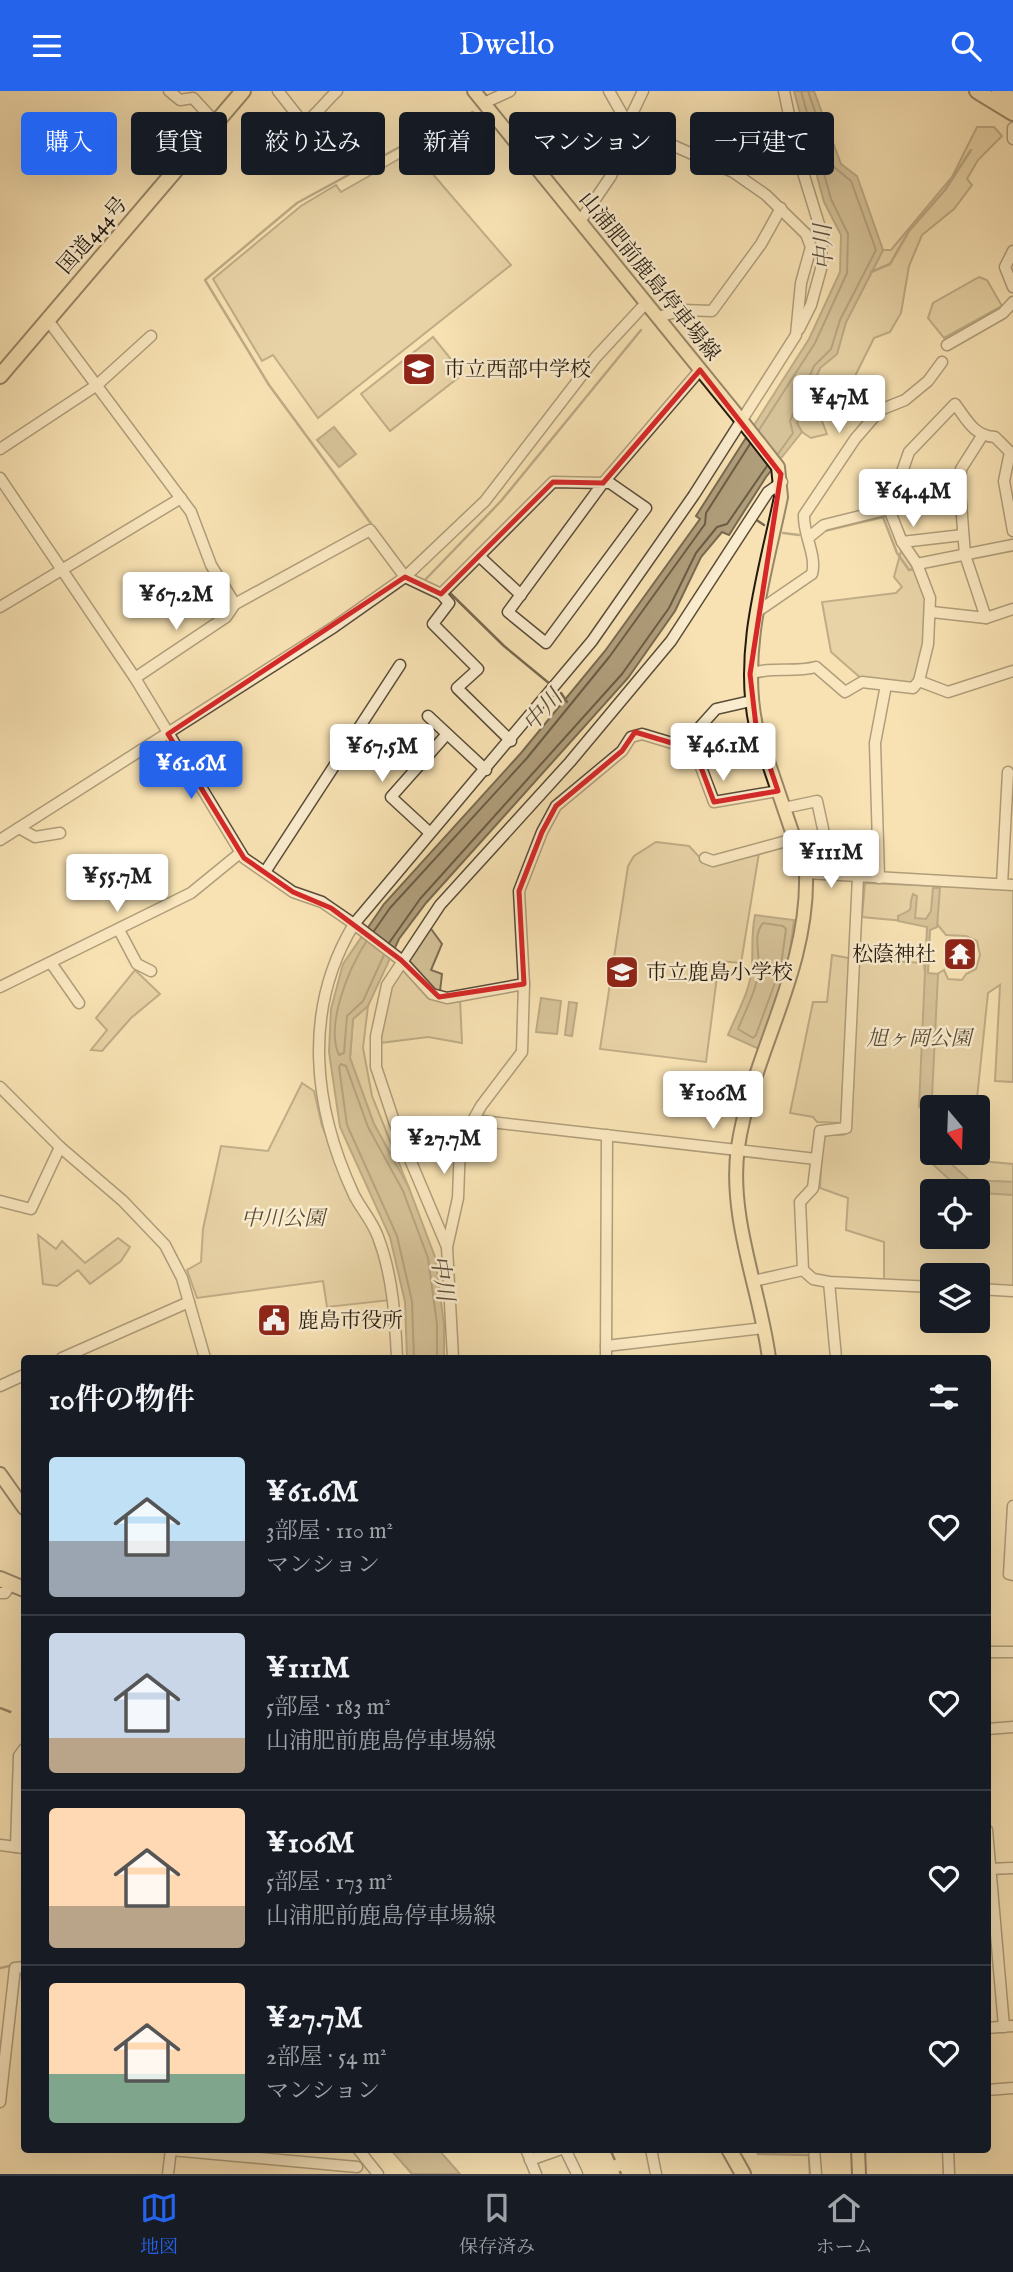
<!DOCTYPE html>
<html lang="ja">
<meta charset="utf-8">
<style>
body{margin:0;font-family:"IM FELL English","Noto Serif JP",serif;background:#242831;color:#f1f3f6;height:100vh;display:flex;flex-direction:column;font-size:26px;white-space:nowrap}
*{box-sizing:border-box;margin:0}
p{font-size:23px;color:#9ea1a6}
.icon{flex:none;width:38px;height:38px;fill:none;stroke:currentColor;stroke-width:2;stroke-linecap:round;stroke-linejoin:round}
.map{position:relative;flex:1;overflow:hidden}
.panel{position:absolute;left:21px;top:1264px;width:970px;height:798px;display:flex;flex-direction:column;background:#171b24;border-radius:7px;box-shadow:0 7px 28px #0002}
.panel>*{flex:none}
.hud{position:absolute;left:21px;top:21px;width:971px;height:63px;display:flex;gap:14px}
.needle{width:46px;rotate:161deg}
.controls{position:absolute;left:920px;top:1004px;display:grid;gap:14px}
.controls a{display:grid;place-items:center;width:70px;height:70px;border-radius:7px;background:#171b24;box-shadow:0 7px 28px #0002;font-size:35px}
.price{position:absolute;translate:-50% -60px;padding:0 16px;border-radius:7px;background:#fff;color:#222;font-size:23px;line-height:46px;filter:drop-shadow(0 2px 4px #0008)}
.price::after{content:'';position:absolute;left:50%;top:42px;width:21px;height:16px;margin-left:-10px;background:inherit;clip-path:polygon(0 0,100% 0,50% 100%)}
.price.selected{background:#2563eb;color:#fff}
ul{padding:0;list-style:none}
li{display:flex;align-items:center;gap:21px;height:175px;padding:0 28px}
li+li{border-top:2px solid #363941}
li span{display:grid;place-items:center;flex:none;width:196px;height:140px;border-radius:7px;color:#555}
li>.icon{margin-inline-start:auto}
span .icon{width:84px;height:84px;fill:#fffc;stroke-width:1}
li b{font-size:30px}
h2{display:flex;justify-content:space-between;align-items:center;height:84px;padding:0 28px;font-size:30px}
.pill{padding:0 24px;border-radius:7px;background:#171b24;box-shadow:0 7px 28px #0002;font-size:24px;line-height:63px}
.pill.selected{background:#2563eb;color:#fff}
header{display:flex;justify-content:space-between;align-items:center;height:91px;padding:0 28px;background:#2563eb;color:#fff;font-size:32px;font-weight:600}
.tabs{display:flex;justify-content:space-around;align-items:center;height:98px;border-top:2px solid #363941;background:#171b24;font-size:19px;color:#9ea1a6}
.tabs a{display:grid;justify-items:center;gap:4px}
.tabs .selected{color:#2563eb}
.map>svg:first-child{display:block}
</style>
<header><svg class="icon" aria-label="menu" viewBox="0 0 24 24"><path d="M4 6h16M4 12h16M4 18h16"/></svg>Dwello<svg class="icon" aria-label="search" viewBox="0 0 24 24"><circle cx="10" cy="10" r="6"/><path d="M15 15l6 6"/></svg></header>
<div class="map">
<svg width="1013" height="2083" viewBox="0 0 1013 2083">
<rect width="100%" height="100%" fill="#f8e2b3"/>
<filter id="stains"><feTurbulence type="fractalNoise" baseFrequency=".00286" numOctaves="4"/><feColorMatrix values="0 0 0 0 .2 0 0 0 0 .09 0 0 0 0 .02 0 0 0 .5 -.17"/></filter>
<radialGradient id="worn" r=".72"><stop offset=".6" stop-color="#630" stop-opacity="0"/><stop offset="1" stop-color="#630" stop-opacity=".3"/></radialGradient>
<g fill="#d4c097" stroke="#7c6d53" stroke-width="2" fill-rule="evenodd">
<polygon points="977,36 994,36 1002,45 978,69 967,88 972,94 954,118 922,144 909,175 901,222 890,241 874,247 855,285 829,303 820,325 827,343 811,347 802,341 797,332 820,277 837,263 846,231 883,159 891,159 952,86"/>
<polygon points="413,60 511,174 318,327 273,264 262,270 213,188 301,115 336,94 341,101"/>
<polygon points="979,186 987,189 1002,215 944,247 928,227 933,212"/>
<polygon points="433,246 463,283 390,340 361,303"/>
<path d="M 901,460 C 939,510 927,532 917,588 L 912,593 L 863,589 L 831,561 L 822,511 L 896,502 L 902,496 L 894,486 Z"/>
<polygon points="656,751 689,755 704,771 759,762 741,872 719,870 706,971 600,958 628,775 634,765"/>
<path d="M 865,792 L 1013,798 L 1013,991 L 995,990 L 1000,894 L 988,902 L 976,1017 L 933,1017 L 933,1062 L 972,1062 L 981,1070 L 1013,1073 L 1013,1091 L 969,1089 L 1013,1097 L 1013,1196 L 978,1194 L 978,1185 L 933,1185 L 933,1191 L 884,1189 L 884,1151 L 846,1139 L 848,1107 L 820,1097 L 823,1043 L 843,1044 L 850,1040 L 859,868 L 924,872 L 925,883 L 937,883 L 944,879 L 948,888 L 962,889 L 966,883 L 976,878 L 980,864 L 977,850 L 966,845 L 946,844 L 937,833 L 862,826 ZM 933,1101 L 978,1101 L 978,1146 L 933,1146 Z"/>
<polygon points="429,835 442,853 431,879 442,883 439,909 460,908 462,952 428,946 380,952 391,896"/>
<polygon points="832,864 849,867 841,1032 817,1031 813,1026 790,1022 813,911 827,911"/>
<polygon points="135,879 160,903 131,927 102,960 91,959 107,939 96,927"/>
<polygon points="368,915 363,957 372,1005 409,1097 374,1033 350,967 353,928"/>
<polygon points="302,992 314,1000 322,1035 352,1107 375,1146 391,1209 327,1216 323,1190 197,1207 187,1179 201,1171 203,1138 221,1055 268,1060"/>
<polygon points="38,1144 56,1158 62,1150 85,1172 118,1147 130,1156 121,1170 90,1193 78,1179 57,1195 43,1193"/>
</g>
<g fill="#b09e7b" stroke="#786950" stroke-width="2">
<polygon points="794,0 814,0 841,73 857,85 883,159 846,231 837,263 820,277 797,332 802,341 766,386 729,444 722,441 701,466 675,520 628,587 426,812 399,848 368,915 353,928 350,967 374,1033 409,1097 435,1166 444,1233 444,1267 407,1267 405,1211 390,1146 340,1036 329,961 331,918 343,873 384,813 521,662 605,560 700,428 696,425 809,248 840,181 841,144 824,111"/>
<polygon points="334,336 356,363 339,376 317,349"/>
<path d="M 933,797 L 940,797 L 937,836 L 930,839 L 928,882 L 938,883 L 929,1067 L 946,1068 L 969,1089 L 1013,1091 L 1013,1104 L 963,1101 L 926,1067 L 929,1022 L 919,1016 L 927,836 L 898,830 L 898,825 C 919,815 906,820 913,803 L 917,805 L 915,827 L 926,828 L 931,820 Z"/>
<path d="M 755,824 L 794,829 L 788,876 L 759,958 L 728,944 C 737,922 751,898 752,875 C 753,856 751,844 755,824 Z"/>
<polygon points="541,907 561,910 557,943 536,941"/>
<polygon points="569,911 577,912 572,945 565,944"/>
<polygon points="390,2058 438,2058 460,2083 412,2083"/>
</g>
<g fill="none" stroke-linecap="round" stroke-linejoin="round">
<g stroke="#6a5c45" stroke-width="2">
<polyline points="759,339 815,252 847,182 848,143 831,108 801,0"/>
<polyline points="778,363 793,342 790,330 814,275 831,258 840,229 876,159 851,90 834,76 808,0"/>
<path d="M 763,832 L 783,835 L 786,838 L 781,875 L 756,944 L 753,947 L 738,938 C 746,918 758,897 759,875 C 759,860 753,844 763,832 Z"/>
<polyline points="374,840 390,817 527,667 610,565 705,433 706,422 750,353"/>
<path d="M 366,851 C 349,877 325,934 339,964 L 344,962 L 347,925 L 363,910 L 384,864"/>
<polyline points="389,852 420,808 622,583 669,517 696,462 717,436 727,433 767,375"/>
<polyline points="414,1267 412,1210 397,1145 347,1034 339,976 341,973 346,975 368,1036 403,1100 428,1167 437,1233 437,1267"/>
</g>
<g stroke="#786950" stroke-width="2.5">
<polyline points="871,181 890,173 909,140 945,99 971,59"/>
<polyline points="755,428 764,434"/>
<polyline points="375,438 269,294 205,189 297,112 416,47 473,21"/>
<polyline points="824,440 883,426 897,462 909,479 914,478"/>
<polyline points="783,442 799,444"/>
<polyline points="424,490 501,410 641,239"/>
<polyline points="450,502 504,555 550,593"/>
<polyline points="561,602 567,611"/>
<polyline points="0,1877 14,1874"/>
<polyline points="0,1963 3,1940"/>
<polyline points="756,2058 758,2063 809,2064 810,2083"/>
</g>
<g stroke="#594c38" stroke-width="13">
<g id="minor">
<polyline points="169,0 180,9 193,7 216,32"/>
<path d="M 278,0 L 304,33 C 317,23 325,11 337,0"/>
<polyline points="784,0 797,62 822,143 821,178 811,214 799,238"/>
<polyline points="484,12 510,0"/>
<polyline points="1013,37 1013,48"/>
<polyline points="581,129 611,85 625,53 631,25 643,0"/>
<polyline points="1013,160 1005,176 1013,196"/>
<polyline points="658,226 683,219 712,220 761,153 781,117"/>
<polyline points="47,228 191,421 211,474 235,513"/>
<polyline points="947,254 1003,222 1013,211"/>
<polyline points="982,345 961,378 960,399 965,464 986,527"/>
<polyline points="0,358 97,294 151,245"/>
<polyline points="1010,361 1004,390 1013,440"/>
<polyline points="0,387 135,587 244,767 293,801 322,811 354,833 401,869 432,903 447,907 524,893"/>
<polyline points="898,389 960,399"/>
<polyline points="808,447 824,434 889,418"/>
<polyline points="902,451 963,444"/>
<polyline points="479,465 521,504"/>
<polyline points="917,473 1013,454"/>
<polyline points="441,503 553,391 603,392 610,392 646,417 546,552 508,521 603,392 700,279"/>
<polyline points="0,516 181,407"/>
<path d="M 758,520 L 812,483 C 817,464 803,444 804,424 L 855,348 L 880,319 L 905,309 L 928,290 L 942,271"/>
<polyline points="932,521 986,527 1013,518"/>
<path d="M 750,583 C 771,575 794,582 816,576 L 845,601 L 862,591 L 913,597 L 919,590 L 928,553 L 930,507 L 917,473 L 902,451 L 889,418 L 909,361 L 955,313 C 967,329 974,345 995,346 L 1013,364"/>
<polyline points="135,587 226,526 235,513 370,439 405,486 441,503 449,512 433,533 478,578 457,597 511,650"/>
<polyline points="919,590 948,601 1013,580"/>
<polyline points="428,625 486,679"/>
<polyline points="690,647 714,711 778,700"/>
<polyline points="784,717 817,710 833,784"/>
<polyline points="19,737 35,746 60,742"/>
<polyline points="430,742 391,706 447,643"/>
<polyline points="0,749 334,536 405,486 485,410 596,266 646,212"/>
<polyline points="705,767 713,770 794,748"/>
<polyline points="265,781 400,574"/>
<polyline points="806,782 1013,794"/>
<polyline points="858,786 846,1037 820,1040 813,1097 800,1111 803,1179 813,1188 829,1191 933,1196"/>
<polyline points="879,787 875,652 886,594"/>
<polyline points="1002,793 1008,681"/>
<polyline points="119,839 137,873 151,880"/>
<polyline points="51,872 79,912"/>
<polyline points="0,896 191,802 240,762"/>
<polyline points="0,996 60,1056 123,1110 165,1154 182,1187 205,1267"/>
<polyline points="473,1029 816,1068"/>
<polyline points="0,1110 31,1118 60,1056"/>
<polyline points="447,1156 395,1033 376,976 376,945 387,894 440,814 570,671 671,550 768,401 782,391"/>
<polyline points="753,1190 803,1179"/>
<polyline points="829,1191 836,1267"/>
<polyline points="978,1198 1013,1200"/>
<polyline points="606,1255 764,1237"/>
<polyline points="62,1267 189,1211"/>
<path d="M 397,1267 C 395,1226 393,1185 378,1146 C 373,1131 361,1118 354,1104 C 313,1016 302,919 354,833 L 592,550 L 694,404 L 796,244 L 801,192 L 811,156 L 806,143 L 766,104 L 733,81 L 629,35 L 609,0"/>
<polyline points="453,1267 447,1156 458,1107 460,1053 481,1015 522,961 524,893 519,800 542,741 556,715 622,660 631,646 642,643 672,652 690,647 716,618 751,610"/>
<polyline points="606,1267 607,1044"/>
<polyline points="0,1295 24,1284"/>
<polyline points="1013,1415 1009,1483 1013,1484"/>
<polyline points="0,1502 5,1502 11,1493"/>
<polyline points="987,1561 1013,1561"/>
<polyline points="987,1638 1013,1636"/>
<polyline points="987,1739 1004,1936"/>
<polyline points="0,1754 24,1757"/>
<polyline points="16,1756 19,1665 24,1658"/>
<polyline points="988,1778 1013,1777"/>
<polyline points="987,1937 1013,1935"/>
<polyline points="987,1999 1013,1997"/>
<polyline points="0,2011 15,1877 24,1876"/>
<polyline points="358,2058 378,2083"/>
<polyline points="526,2058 536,2083"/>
<polyline points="565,2058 577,2083"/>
<polyline points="651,2058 656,2083"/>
<polyline points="814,2058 816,2083"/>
<polyline points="948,2058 949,2083"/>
<polyline points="171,2059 357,2076"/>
<polyline points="530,2069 561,2058"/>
<polyline points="168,2083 171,2058"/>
</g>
</g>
<g stroke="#241a0f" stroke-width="16">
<g id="major">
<path d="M 474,0 L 742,330 L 778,376 L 781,406 C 766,480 740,559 756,635 L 806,782 C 809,881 752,962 738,1056 C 728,1127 760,1198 769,1267"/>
<polyline points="0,1383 24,1417"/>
<polyline points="858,2058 859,2083"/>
</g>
</g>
<g stroke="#241a0f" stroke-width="18">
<g id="highway">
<polyline points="977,0 1013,22"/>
<polyline points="999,0 1013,9"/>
<polyline points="0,285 243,0"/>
<polyline points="0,1488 24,1498"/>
<polyline points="729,2058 743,2083"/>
</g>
</g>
<use href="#minor" stroke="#faecce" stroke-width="10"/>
<use href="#major" stroke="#f8e2b3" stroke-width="12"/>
<use href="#highway" stroke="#f8e2b3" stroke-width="14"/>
<g stroke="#241a0f" stroke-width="2.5" stroke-dasharray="12 12" stroke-linecap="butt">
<polyline points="0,1617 24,1626"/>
<polyline points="610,2058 621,2083"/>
</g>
</g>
<path d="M0 0H1013V2083H0ZM 700,279 L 781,383 L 750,583 L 756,635 L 778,700 L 714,711 L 690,647 L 672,652 L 635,641 L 622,660 L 556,715 L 542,741 L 519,800 L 524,893 L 439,906 L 401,869 L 331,817 L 293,801 L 244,767 L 168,643 L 405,486 L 441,503 L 553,391 L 603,392 Z" fill="#f8e2b3" fill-opacity=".55" fill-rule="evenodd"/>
<path fill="none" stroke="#d62828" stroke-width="5" stroke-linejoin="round" d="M 700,279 L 781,383 L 750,583 L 756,635 L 778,700 L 714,711 L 690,647 L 672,652 L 635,641 L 622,660 L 556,715 L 542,741 L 519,800 L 524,893 L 439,906 L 401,869 L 331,817 L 293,801 L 244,767 L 168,643 L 405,486 L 441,503 L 553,391 L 603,392 Z"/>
<defs>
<g id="school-square" transform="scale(1.75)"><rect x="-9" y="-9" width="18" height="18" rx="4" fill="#8f2418" stroke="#faecce"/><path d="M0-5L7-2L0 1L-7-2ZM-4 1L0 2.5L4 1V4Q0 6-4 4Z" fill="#fff"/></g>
<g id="temple-square" transform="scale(1.75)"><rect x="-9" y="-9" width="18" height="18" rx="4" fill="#8f2418" stroke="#faecce"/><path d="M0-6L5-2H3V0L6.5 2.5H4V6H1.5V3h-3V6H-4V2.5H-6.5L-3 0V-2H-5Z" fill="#fff"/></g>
<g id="civic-square" transform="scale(1.75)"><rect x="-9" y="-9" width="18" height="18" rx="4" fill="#8f2418" stroke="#faecce"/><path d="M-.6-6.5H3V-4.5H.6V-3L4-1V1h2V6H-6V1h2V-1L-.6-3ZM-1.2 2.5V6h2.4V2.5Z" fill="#fff"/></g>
</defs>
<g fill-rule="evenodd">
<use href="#school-square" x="419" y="278"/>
<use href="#temple-square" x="960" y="863"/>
<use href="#school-square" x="622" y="881"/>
<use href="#civic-square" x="274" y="1229"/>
</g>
<g text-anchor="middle" stroke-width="5" stroke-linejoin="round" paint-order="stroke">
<g font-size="21" fill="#241a0f" stroke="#faecce">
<text transform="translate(92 144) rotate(-49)" y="7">国道444号</text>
<text transform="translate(650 185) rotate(51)" y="7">山浦肥前鹿島停車場線</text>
</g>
<g font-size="21" fill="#241a0f" stroke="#faecce" text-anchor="start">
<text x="444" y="285">市立西部中学校</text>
<text x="936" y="870" text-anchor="end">松蔭神社</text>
<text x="646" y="888">市立鹿島小学校</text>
<text x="298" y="1236">鹿島市役所</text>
</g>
<g font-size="21" font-style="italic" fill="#594c38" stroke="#faecce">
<text x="919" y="954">旭ヶ岡公園</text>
<text x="283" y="1134">中川公園</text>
</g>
<g font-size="23" font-style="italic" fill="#5c4f3a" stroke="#faecce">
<text transform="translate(823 156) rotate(-92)" y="8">中川</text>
<text transform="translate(542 619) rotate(-48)" y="8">中川</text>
<text transform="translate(443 1187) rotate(81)" y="8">中川</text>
</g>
</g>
<rect width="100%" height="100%" filter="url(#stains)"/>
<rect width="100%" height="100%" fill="url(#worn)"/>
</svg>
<div class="controls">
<a><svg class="needle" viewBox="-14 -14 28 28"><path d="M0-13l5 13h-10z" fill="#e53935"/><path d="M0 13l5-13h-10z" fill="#9ea1a6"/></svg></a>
<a><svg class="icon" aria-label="locate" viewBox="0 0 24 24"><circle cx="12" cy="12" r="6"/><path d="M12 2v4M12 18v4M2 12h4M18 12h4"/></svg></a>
<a><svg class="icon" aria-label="layers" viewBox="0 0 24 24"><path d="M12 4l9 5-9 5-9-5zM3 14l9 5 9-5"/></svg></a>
</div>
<b class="price" style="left:839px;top:344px">¥47M</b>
<b class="price" style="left:913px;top:438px">¥64.4M</b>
<b class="price" style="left:176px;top:541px">¥67.2M</b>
<b class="price" style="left:723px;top:692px">¥46.1M</b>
<b class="price" style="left:382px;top:693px">¥67.5M</b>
<b class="price selected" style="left:191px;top:710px">¥61.6M</b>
<b class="price" style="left:831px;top:799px">¥111M</b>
<b class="price" style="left:117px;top:823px">¥55.7M</b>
<b class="price" style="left:713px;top:1040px">¥106M</b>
<b class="price" style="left:444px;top:1085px">¥27.7M</b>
<div class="hud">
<a class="pill selected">購入</a>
<a class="pill">賃貸</a>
<a class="pill">絞り込み</a>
<a class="pill">新着</a>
<a class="pill">マンション</a>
<a class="pill">一戸建て</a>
</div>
<section class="panel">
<h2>10件の物件<svg class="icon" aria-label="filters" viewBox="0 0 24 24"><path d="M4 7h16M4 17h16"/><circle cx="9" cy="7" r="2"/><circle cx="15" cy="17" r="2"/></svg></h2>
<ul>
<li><span style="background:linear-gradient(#bfe0f5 60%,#9aa5b1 0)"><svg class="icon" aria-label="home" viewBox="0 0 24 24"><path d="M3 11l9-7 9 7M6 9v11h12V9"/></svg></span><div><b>¥61.6M</b><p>3部屋 · 110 m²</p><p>マンション</p></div><svg class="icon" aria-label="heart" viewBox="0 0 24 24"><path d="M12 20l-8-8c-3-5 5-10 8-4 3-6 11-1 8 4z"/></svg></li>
<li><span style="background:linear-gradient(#c9d6e8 75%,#b9a48a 0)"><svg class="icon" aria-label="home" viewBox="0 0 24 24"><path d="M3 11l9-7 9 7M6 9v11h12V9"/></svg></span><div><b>¥111M</b><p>5部屋 · 183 m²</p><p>山浦肥前鹿島停車場線</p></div><svg class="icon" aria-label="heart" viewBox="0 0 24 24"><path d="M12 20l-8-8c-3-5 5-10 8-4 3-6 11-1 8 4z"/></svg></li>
<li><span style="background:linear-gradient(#ffd9b3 70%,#b9a48a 0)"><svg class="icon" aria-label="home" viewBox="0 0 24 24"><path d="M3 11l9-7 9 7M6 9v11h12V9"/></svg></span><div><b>¥106M</b><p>5部屋 · 173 m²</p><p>山浦肥前鹿島停車場線</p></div><svg class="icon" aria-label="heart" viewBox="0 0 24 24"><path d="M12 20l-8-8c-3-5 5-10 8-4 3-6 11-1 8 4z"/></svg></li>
<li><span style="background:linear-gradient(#ffd9b3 65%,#7fa58c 0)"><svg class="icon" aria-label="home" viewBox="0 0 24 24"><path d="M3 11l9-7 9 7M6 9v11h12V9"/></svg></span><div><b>¥27.7M</b><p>2部屋 · 54 m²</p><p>マンション</p></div><svg class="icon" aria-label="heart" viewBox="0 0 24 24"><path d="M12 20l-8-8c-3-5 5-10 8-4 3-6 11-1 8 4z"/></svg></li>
</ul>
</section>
</div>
<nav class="tabs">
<a class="selected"><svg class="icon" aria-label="map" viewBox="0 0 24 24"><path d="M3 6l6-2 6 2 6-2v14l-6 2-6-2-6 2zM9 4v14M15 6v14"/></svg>地図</a>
<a><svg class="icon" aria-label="saved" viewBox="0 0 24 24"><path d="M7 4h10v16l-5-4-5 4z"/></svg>保存済み</a>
<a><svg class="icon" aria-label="home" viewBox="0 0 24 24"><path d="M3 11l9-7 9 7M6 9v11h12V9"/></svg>ホーム</a>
</nav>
